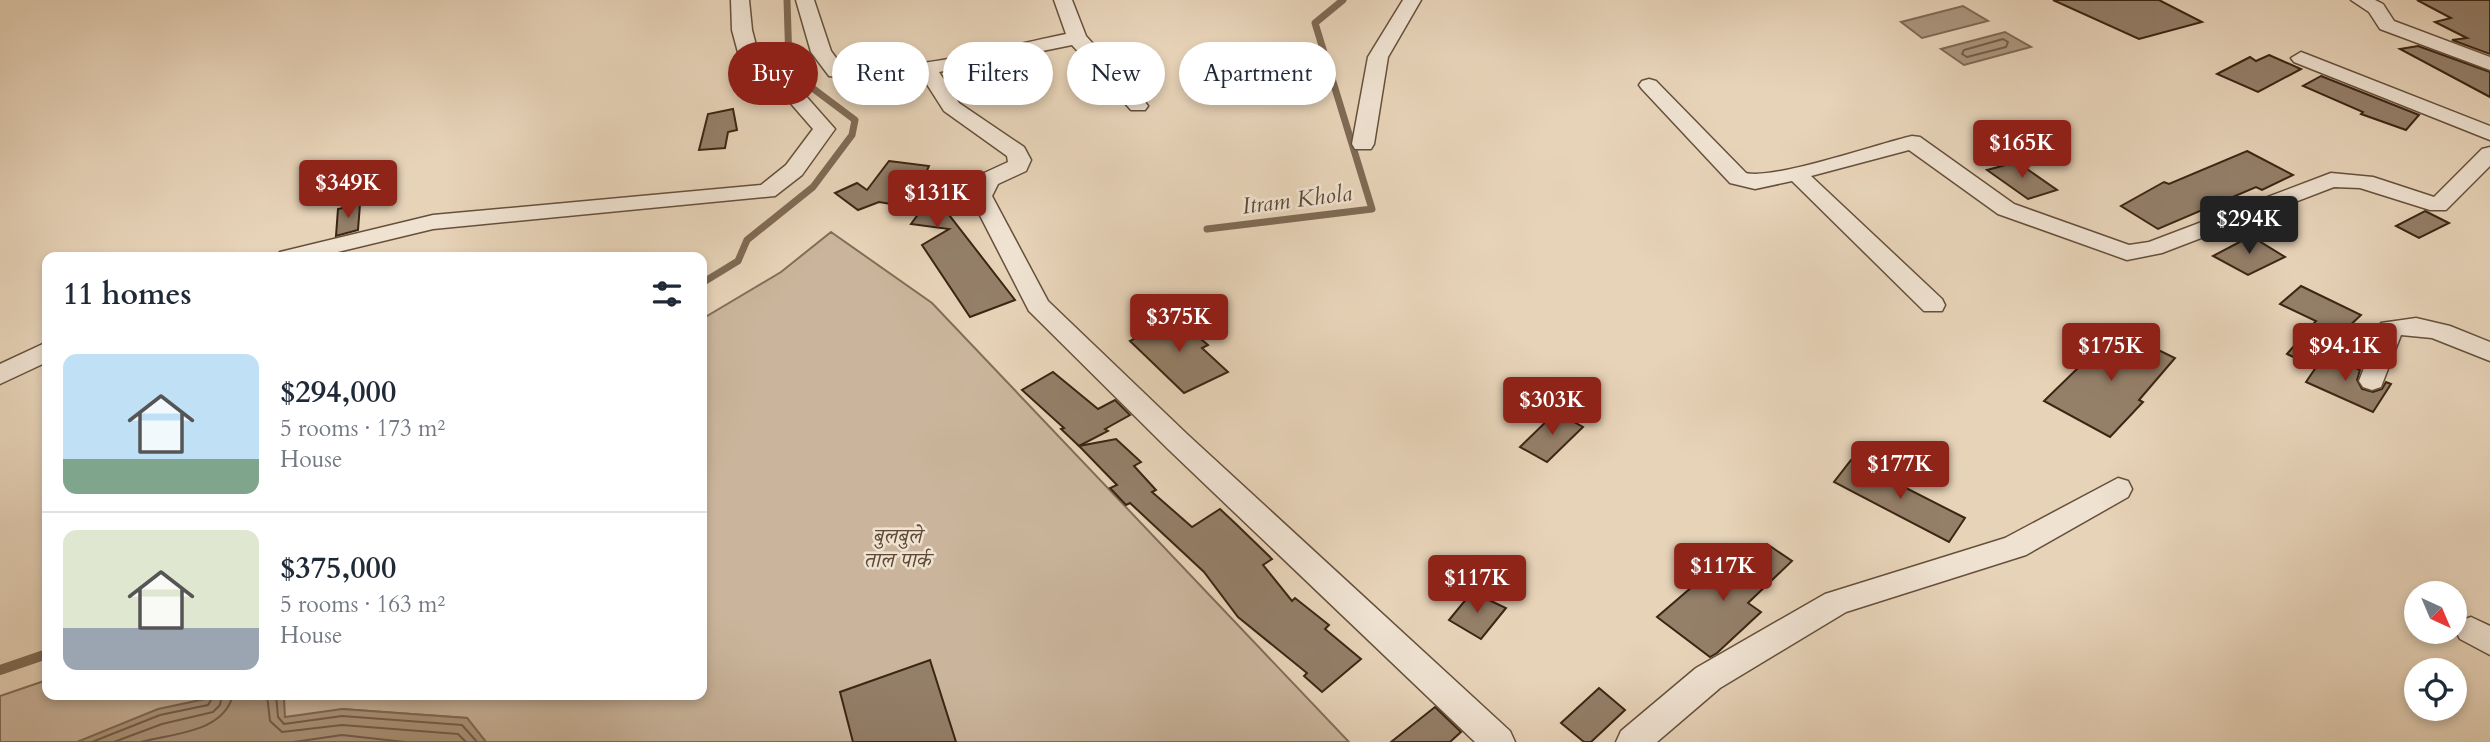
<!DOCTYPE html>
<meta charset="utf-8">
<style>
body{margin:0;font-family:Cardo,"Noto Serif Devanagari",serif;background:#f2f2f3;color:#1f2937;height:100vh;display:flex;flex-direction:column;font-size:26px;white-space:nowrap}
*{box-sizing:border-box;margin:0}
p{font-size:23px;color:#747a83}
.icon{flex:none;width:38px;height:38px;fill:none;stroke:currentColor;stroke-width:2;stroke-linecap:round;stroke-linejoin:round}
.map{position:relative;flex:1;overflow:hidden}
.panel{position:absolute;left:42px;top:252px;width:665px;height:448px;display:flex;flex-direction:column;background:#fff;border-radius:14px;box-shadow:0 4px 10px #0003}
.panel>*{flex:none}
.top-card{position:absolute;left:728px;top:42px;width:665px;height:63px;display:flex;gap:14px}
.needle{width:46px;rotate:136deg}
.controls{position:absolute;left:2404px;top:581px;display:grid;gap:14px}
.controls a{display:grid;place-items:center;width:63px;height:63px;border-radius:50%;background:#fff;box-shadow:0 4px 10px #0003;font-size:35px}
.price{position:absolute;translate:-50% -60px;padding:0 16px;border-radius:7px;background:#8f2418;color:#fff;font-size:23px;line-height:46px;filter:drop-shadow(0 2px 4px #0008)}
.price::after{content:'';position:absolute;left:50%;top:42px;width:21px;height:16px;margin-left:-10px;background:inherit;clip-path:polygon(0 0,100% 0,50% 100%)}
.price.selected{background:#222;color:#fff}
ul{padding:0;list-style:none}
li{display:flex;align-items:center;gap:21px;height:175px;padding:0 21px}
li+li{border-top:2px solid #e0e1e3}
li span{display:grid;place-items:center;flex:none;width:196px;height:140px;border-radius:14px;color:#555}
li>.icon{margin-inline-start:auto}
span .icon{width:84px;height:84px;fill:#fffc;stroke-width:1}
li b{font-size:30px}
h2{display:flex;justify-content:space-between;align-items:center;height:84px;padding:0 21px;font-size:30px}
.pill{padding:0 24px;border-radius:32px;background:#fff;box-shadow:0 4px 10px #0003;font-size:24px;line-height:63px}
.pill.selected{background:#8f2418;color:#fff}
.map>svg:first-child{display:block}
</style>
<div class="map">
<svg width="2490" height="742" viewBox="0 0 2490 742">
<rect width="100%" height="100%" fill="#e7d3b8"/>
<filter id="stains"><feTurbulence type="fractalNoise" baseFrequency=".00286" numOctaves="4"/><feColorMatrix values="0 0 0 0 .2 0 0 0 0 .09 0 0 0 0 .02 0 0 0 .5 -.17"/></filter>
<radialGradient id="worn" r=".72"><stop offset=".6" stop-color="#630" stop-opacity="0"/><stop offset="1" stop-color="#630" stop-opacity=".3"/></radialGradient>
<polygon fill="#cab59c" stroke="#826d58" stroke-width="2" points="831,232 932,303 1349,742 486,742 467,718 342,709 232,742 0,742 0,696 47,680 47,695 702,695 702,319 781,272"/>
<g fill="#ad9880" stroke="#7f6a54" stroke-width="2">
<polygon points="1963,6 1988,21 1922,38 1901,22"/>
<polygon points="2005,32 2031,47 1964,65 1941,49"/>
<polygon points="224,695 280,695 284,699 285,717 342,709 467,718 486,742 77,742 158,709"/>
</g>
<g fill="none" stroke-linecap="round" stroke-linejoin="round">
<g stroke="#745e4a" stroke-width="2">
<polygon points="2003,39 2008,42 2006,47 1967,57 1962,54 1964,50"/>
<polyline points="267,695 270,721 282,732 342,725 458,734 466,742"/>
<polyline points="276,695 278,717 284,724 342,716 462,725 477,742"/>
<polyline points="92,742 160,715 208,705 214,695"/>
<polyline points="114,742 162,724 213,712 220,705 222,695"/>
<path d="M 141,742 C 173,733 223,733 233,695"/>
<polyline points="294,742 342,735 405,742"/>
</g>
<g stroke="#7f6a54" stroke-width="7">
<polyline points="1207,229 1372,209 1315,23 1343,0"/>
<polyline points="702,283 738,261 747,240 813,187 852,135 855,120 811,87 789,63 787,0"/>
</g>
<polyline stroke="#7f6a54" stroke-width="10" points="0,670 47,654"/>
</g>
<g fill="#947f69" stroke="#3b2513" stroke-width="2">
<polygon points="2053,0 2159,0 2202,22 2139,39"/>
<polygon points="2417,0 2490,0 2490,54 2452,40 2467,38 2435,22 2451,18"/>
<polygon points="2418,46 2490,72 2490,97 2400,49"/>
<polygon points="2269,55 2301,69 2258,92 2217,74 2250,57 2256,61"/>
<polygon points="2321,76 2419,115 2406,130 2361,114 2363,112 2303,86"/>
<polygon points="733,109 737,130 728,132 725,148 699,150 708,114"/>
<polygon points="2247,151 2293,175 2262,190 2256,187 2158,229 2121,206 2164,182 2169,184"/>
<polygon points="889,161 929,166 924,177 976,179 968,195 936,198 1015,300 970,317 922,245 949,229 911,224 922,209 879,202 858,210 835,193 857,183 867,190"/>
<polygon points="2017,162 2057,190 2028,199 1987,170"/>
<polygon points="360,204 358,230 336,236 338,209"/>
<polygon points="2425,211 2449,223 2419,238 2396,226"/>
<polygon points="2251,236 2285,257 2248,275 2213,256"/>
<polygon points="2301,286 2361,315 2309,364 2287,354 2316,321 2280,304"/>
<polygon points="1177,316 1198,332 1195,334 1208,345 1202,348 1228,372 1184,393 1130,341"/>
<polygon points="2117,330 2175,358 2139,400 2143,402 2110,437 2044,401"/>
<polygon points="2325,354 2360,370 2357,380 2362,389 2373,392 2382,389 2386,382 2391,384 2373,412 2306,382"/>
<polygon points="1053,372 1098,409 1115,400 1130,415 1105,429 1108,431 1079,446 1061,429 1064,428 1022,390"/>
<polygon points="1556,412 1583,427 1547,462 1520,447"/>
<polygon points="1116,439 1141,462 1134,466 1156,490 1152,492 1192,527 1220,509 1237,525 1272,559 1263,565 1292,601 1295,598 1329,625 1325,629 1361,659 1322,692 1304,676 1307,673 1238,617 1204,572 1130,503 1126,505 1110,488 1117,485 1079,446"/>
<polygon points="1851,460 1965,518 1949,542 1834,482"/>
<polygon points="1767,544 1792,561 1748,603 1761,612 1717,653 1710,657 1657,617 1707,574 1722,584"/>
<polygon points="1472,592 1506,608 1481,639 1449,620"/>
<polygon points="930,660 956,742 853,742 840,692"/>
<polygon points="1599,688 1625,710 1591,742 1584,742 1561,723"/>
<polygon points="1435,707 1461,732 1450,742 1391,742"/>
</g>
<g fill="none" stroke-linecap="round" stroke-linejoin="round">
<g stroke="#66503c" stroke-width="3">
<g id="minor">
<polygon points="731,0 749,0 752,30 758,53 781,68 835,129 802,175 775,196 433,229 317,257 276,257 280,252 433,215 761,185 786,165 813,129 767,76 739,56 732,30"/>
<path d="M 796,0 L 814,0 L 831,51 L 842,66 C 917,72 993,49 1066,34 L 1054,0 L 1072,0 L 1086,36 L 1145,102 L 1148,106 L 1145,110 L 1131,110 L 1072,45 L 939,72 L 959,103 L 1024,147 L 1031,160 L 1026,171 L 998,184 L 992,196 L 1048,301 L 1188,435 L 1510,731 L 1515,742 L 1475,742 L 1168,449 L 1029,311 L 970,196 L 982,174 L 1008,162 L 1007,156 L 944,111 L 921,75 L 865,80 L 829,76 L 811,52 Z"/>
<polygon points="1403,0 1421,0 1388,57 1374,144 1371,149 1355,149 1352,144 1368,57"/>
<polygon points="2351,0 2375,0 2383,4 2394,21 2490,57 2490,70 2380,29 2369,12"/>
<polygon points="2301,52 2490,126 2490,140 2294,62 2291,58"/>
<path d="M 1649,79 L 1656,81 L 1746,173 C 1774,180 1877,144 1912,136 L 1920,137 L 2014,204 L 2129,245 L 2149,242 L 2331,173 L 2373,177 L 2434,197 L 2482,149 L 2490,147 L 2490,166 L 2446,210 L 2430,210 L 2360,188 L 2334,187 L 2162,253 L 2127,260 L 1998,214 L 1909,150 L 1811,176 L 1942,299 L 1945,305 L 1942,311 L 1924,311 L 1792,181 L 1755,189 L 1730,183 L 1642,89 L 1639,85 L 1642,81 Z"/>
<polygon points="2416,318 2450,326 2490,342 2490,361 2432,338 2401,335 2381,387 2372,390 2363,387 2359,381 2381,323"/>
<polygon points="47,342 47,362 0,384 0,364"/>
<polygon points="2118,478 2128,481 2132,489 2128,497 2026,555 1846,612 1720,688 1657,742 1616,742 1621,731 1696,668 1825,594 2005,538"/>
<polygon points="2471,617 2490,626 2490,655 2460,639 2455,630 2460,621"/>
</g>
</g>
<use href="#minor" fill="#efe2d1" fill-rule="evenodd"/>
</g>
<g text-anchor="middle" stroke-width="5" stroke-linejoin="round" paint-order="stroke">
<g font-size="21" font-style="italic" fill="#5f4935" stroke="#efe2d1">
<text x="897" y="543">बुलबुले<tspan x="897" dy="24">ताल पार्क</tspan></text>
</g>
<g font-size="23" font-style="italic" fill="#5d4834" stroke="#efe2d1">
<text transform="translate(1297 199) rotate(-7)" y="8">Itram Khola</text>
</g>
</g>
<rect width="100%" height="100%" filter="url(#stains)"/>
<rect width="100%" height="100%" fill="url(#worn)"/>
</svg>
<div class="controls">
<a><svg class="needle" viewBox="-14 -14 28 28"><path d="M0-13l5 13h-10z" fill="#e53935"/><path d="M0 13l5-13h-10z" fill="#747a83"/></svg></a>
<a><svg class="icon" aria-label="locate" viewBox="0 0 24 24"><circle cx="12" cy="12" r="6"/><path d="M12 2v4M12 18v4M2 12h4M18 12h4"/></svg></a>
</div>
<b class="price" style="left:2022px;top:180px">$165K</b>
<b class="price" style="left:348px;top:220px">$349K</b>
<b class="price" style="left:937px;top:230px">$131K</b>
<b class="price selected" style="left:2249px;top:256px">$294K</b>
<b class="price" style="left:1179px;top:354px">$375K</b>
<b class="price" style="left:2111px;top:383px">$175K</b>
<b class="price" style="left:2345px;top:383px">$94.1K</b>
<b class="price" style="left:1552px;top:437px">$303K</b>
<b class="price" style="left:1900px;top:501px">$177K</b>
<b class="price" style="left:1723px;top:603px">$117K</b>
<b class="price" style="left:1477px;top:615px">$117K</b>
<div class="top-card">
<a class="pill selected">Buy</a>
<a class="pill">Rent</a>
<a class="pill">Filters</a>
<a class="pill">New</a>
<a class="pill">Apartment</a>
</div>
<section class="panel">
<h2>11 homes<svg class="icon" aria-label="filters" viewBox="0 0 24 24"><path d="M4 7h16M4 17h16"/><circle cx="9" cy="7" r="2"/><circle cx="15" cy="17" r="2"/></svg></h2>
<ul>
<li><span style="background:linear-gradient(#bfe0f5 75%,#7fa58c 0)"><svg class="icon" aria-label="home" viewBox="0 0 24 24"><path d="M3 11l9-7 9 7M6 9v11h12V9"/></svg></span><div><b>$294,000</b><p>5 rooms · 173 m²</p><p>House</p></div></li>
<li><span style="background:linear-gradient(#dfe7d0 70%,#9aa5b1 0)"><svg class="icon" aria-label="home" viewBox="0 0 24 24"><path d="M3 11l9-7 9 7M6 9v11h12V9"/></svg></span><div><b>$375,000</b><p>5 rooms · 163 m²</p><p>House</p></div></li>
</ul>
</section>
</div>
